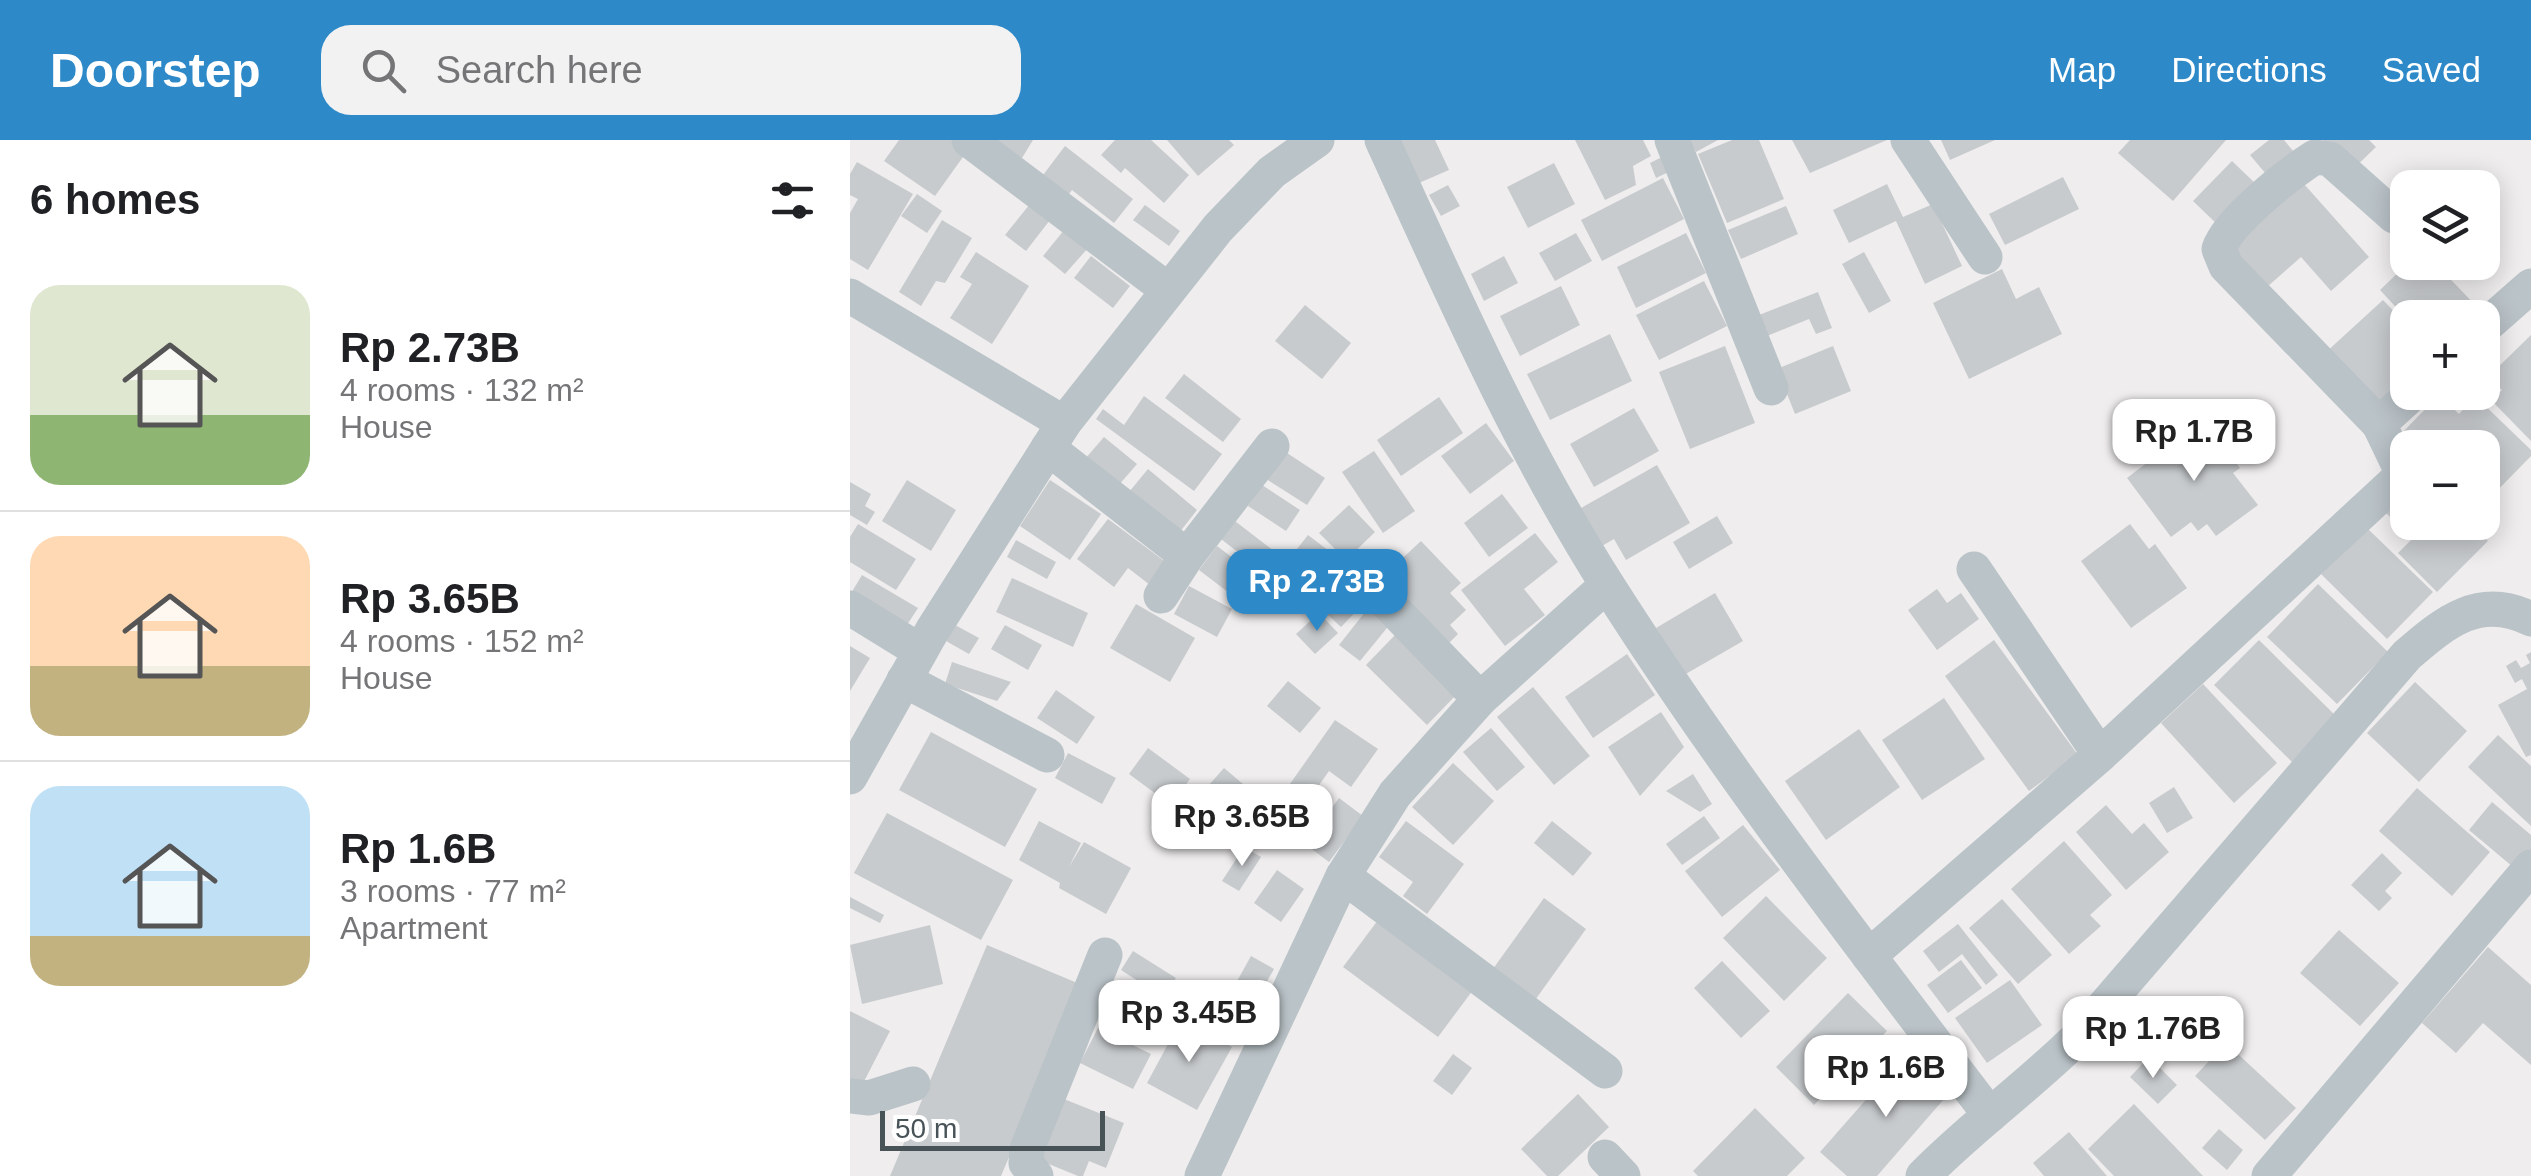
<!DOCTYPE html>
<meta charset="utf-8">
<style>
body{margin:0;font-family:Helvetica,sans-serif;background:#f2f2f2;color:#202124;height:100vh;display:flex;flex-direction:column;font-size:38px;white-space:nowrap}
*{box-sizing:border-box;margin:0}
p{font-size:32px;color:#757577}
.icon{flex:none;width:55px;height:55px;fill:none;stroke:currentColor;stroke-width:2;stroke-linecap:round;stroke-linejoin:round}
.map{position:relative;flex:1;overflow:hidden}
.panel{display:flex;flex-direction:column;background:#fff;width:850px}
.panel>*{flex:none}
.controls{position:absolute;left:1540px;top:30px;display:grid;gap:20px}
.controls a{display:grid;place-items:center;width:110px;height:110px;border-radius:20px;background:#fff;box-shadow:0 5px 25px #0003;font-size:50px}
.scale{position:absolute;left:30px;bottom:25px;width:225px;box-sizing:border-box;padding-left:10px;border:5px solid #485358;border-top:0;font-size:28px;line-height:35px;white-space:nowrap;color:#485358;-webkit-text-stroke:8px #fff;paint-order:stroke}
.price{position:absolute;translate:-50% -85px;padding:0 22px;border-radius:20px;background:#fff;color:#222;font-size:32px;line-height:65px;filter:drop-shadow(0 2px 5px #0008)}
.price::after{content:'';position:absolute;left:50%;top:60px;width:30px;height:22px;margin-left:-15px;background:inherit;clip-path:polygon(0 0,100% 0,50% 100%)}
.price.on{background:#2e89c9;color:#fff}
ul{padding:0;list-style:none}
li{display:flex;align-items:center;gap:30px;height:250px;padding:0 30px}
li+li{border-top:2px solid #e0e0e0}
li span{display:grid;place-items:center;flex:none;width:280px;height:200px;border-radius:30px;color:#555}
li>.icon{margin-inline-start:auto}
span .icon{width:120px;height:120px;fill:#fffc;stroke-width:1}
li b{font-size:42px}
h2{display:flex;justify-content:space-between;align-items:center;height:120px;padding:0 30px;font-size:42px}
header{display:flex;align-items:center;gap:60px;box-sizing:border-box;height:140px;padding:0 50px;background:#2e89c9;color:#fff}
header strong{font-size:48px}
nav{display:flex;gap:55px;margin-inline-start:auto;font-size:35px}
.search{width:700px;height:90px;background:#f2f2f2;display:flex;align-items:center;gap:25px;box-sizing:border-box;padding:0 35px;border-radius:30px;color:#757577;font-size:38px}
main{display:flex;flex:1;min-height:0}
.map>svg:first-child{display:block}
</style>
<header>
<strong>Doorstep</strong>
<div class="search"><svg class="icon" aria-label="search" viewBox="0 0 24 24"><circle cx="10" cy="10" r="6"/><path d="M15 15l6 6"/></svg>Search here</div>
<nav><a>Map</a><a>Directions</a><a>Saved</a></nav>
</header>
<main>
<section class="panel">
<h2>6 homes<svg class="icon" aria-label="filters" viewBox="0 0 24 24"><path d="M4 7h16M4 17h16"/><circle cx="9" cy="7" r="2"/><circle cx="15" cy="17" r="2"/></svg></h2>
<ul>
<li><span style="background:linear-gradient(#dfe7d0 65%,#8fb573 0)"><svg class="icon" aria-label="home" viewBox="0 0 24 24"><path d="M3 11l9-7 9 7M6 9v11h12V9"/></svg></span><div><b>Rp 2.73B</b><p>4 rooms · 132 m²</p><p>House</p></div></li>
<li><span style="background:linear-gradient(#ffd9b3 65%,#c2b280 0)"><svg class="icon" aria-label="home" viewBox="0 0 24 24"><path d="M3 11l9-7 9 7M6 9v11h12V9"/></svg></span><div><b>Rp 3.65B</b><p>4 rooms · 152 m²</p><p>House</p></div></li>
<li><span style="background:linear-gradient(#bfe0f5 75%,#c2b280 0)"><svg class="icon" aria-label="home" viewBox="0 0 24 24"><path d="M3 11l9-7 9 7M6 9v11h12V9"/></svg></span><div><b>Rp 1.6B</b><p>3 rooms · 77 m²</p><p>Apartment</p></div></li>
</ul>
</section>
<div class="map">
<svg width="1681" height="1036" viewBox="0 0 1681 1036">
<rect width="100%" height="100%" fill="#efeded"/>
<g fill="#c8cbce">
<polygon points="49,0 104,0 118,10 85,56 34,21"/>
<polygon points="143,0 183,0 172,18"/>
<polygon points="265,0 301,0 339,35 314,63 275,28 271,33 251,15"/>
<polygon points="317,0 379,0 384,5 348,36"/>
<polygon points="550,0 585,0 599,30 569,43"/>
<polygon points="725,0 793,0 801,16 783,26 786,45 755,60"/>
<polygon points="839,0 868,0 846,12"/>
<polygon points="882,0 909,0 934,59 877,83 848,14"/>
<polygon points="942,0 1037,0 960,33"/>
<polygon points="1091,0 1145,0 1100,20"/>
<polygon points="1280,0 1376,0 1323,61 1268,13"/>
<polygon points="1419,0 1434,0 1449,18 1421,40 1400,15"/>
<polygon points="1474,0 1519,0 1526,7 1499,33 1470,4"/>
<polygon points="215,6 283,59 264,83 222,50 212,63 187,43"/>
<polygon points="816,15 823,30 806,38 800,23"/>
<polygon points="1382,21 1409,47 1370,87 1343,61"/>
<polygon points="7,22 63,54 18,130 0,119 0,73 8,59 0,55 0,34"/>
<polygon points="704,23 725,64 678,88 657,47"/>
<polygon points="1446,35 1519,117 1481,151 1451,117 1417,147 1374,100"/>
<polygon points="1213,37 1229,69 1155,105 1139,74"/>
<polygon points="813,38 834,79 752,121 731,80"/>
<polygon points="1037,44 1053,77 1083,64 1112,126 1075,144 1046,81 999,103 983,70"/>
<polygon points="598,45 610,66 591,76 579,55"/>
<polygon points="67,54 92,71 77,93 51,76"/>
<polygon points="180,64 200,80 176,111 155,95"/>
<polygon points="295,65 330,91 319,106 283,80"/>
<polygon points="936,66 948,94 891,119 878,90"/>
<polygon points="92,80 122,98 95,143 86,141 71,166 49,152"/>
<polygon points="215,89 238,108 215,134 193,116"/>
<polygon points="726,93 742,121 705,141 689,113"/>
<polygon points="836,93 856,133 786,168 767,127"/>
<polygon points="126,112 179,146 142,204 100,178 122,144 110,137"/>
<polygon points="1014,112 1041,161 1019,173 992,124"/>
<polygon points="241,116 280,146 263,168 224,138"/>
<polygon points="654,116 668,143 634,161 621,134"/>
<polygon points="1559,122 1584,122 1628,168 1619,178 1556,178 1530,150"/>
<polygon points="1152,129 1166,159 1189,147 1212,194 1119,239 1083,163"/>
<polygon points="854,141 877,186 809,220 786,175"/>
<polygon points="711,146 730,185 670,216 650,176"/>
<polygon points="968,152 982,188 966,194 959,179 917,196 909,175"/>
<polygon points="1533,160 1558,186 1558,234 1523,266 1474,214"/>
<polygon points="455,165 501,203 472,239 425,201"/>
<polygon points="760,194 782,241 700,280 677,234"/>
<polygon points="1681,195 1681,301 1641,260 1652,250 1638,237"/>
<polygon points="875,206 905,283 840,309 809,232"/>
<polygon points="983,206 1001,251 945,274 927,229"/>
<polygon points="334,234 391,279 373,302 315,258"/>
<polygon points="1589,255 1609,274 1625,256 1681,310 1681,316 1632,366 1632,308 1559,308 1548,297"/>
<polygon points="294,256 372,314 344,351 246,279 253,269 274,285"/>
<polygon points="589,257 613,293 551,336 527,300"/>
<polygon points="784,268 809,311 744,347 720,304"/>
<polygon points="1354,279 1390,328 1383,333 1408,365 1366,396 1357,384 1348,391 1341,382 1321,397 1277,338"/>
<polygon points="636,283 664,321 620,354 591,316"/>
<polygon points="254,297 287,324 268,346 235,319"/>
<polygon points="431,309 475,338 457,365 413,337"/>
<polygon points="524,311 565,371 533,393 492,332"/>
<polygon points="807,325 840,383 776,420 764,399 745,410 724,372"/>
<polygon points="298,329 347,370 329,393 279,352"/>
<polygon points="57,340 106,370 81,411 32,381"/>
<polygon points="200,340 251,374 220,420 170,386"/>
<polygon points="0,342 21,354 15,366 25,372 17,385 0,375"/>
<polygon points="1558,343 1558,382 1619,382 1638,401 1587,452 1548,413 1562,399 1532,369"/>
<polygon points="412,345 450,370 436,391 398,366"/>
<polygon points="652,354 678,388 639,417 614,383"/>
<polygon points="499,365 525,392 496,420 469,393"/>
<polygon points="867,376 883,403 839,429 823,402"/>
<polygon points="381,378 424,411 410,429 367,396"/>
<polygon points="258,379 317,423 300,445 278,428 264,447 227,419"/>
<polygon points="8,384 66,419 46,450 0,422 0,397"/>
<polygon points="1280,384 1299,409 1305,404 1337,448 1281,488 1231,421"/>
<polygon points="1517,388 1583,452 1537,499 1471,434"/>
<polygon points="685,393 708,422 674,449 695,475 655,506 611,450"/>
<polygon points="458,395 496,424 466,462 429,432"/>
<polygon points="166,400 206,422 197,439 157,417"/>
<polygon points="571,401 611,443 600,453 616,470 600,485 608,494 593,509 528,441"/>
<polygon points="367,406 405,435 387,459 349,430"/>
<polygon points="12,435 68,468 55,488 0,455"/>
<polygon points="162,438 238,473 223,507 146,472"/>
<polygon points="1468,444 1538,512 1487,564 1417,497"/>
<polygon points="339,446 382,469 367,497 324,474"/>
<polygon points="499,447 515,462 491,487 475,472"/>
<polygon points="1087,449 1097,463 1111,453 1129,479 1087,510 1058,470"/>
<polygon points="865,453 893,501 834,535 806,488"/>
<polygon points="286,464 345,498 320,542 260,508"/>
<polygon points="519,467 541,483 510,521 489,505"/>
<polygon points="469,473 488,493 465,514 446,494"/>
<polygon points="105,485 129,498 119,514 96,501"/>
<polygon points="155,485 192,505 178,530 141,509"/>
<polygon points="546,494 607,554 577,585 516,525"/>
<polygon points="1144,500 1228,615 1179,651 1095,536"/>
<polygon points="1409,500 1490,580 1445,625 1364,545"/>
<polygon points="0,506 20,518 0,551"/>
<polygon points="1681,512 1681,615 1676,617 1648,565 1677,549 1672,539 1665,543 1656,526 1666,520 1671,528 1680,523 1676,515"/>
<polygon points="777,514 805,555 743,598 715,557"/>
<polygon points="102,522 161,542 147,561 95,544"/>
<polygon points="438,541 471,568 450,593 417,566"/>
<polygon points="1565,542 1617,591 1569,642 1517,593"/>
<polygon points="1353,544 1427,623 1384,663 1311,583"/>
<polygon points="683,547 740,616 704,645 647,577"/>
<polygon points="206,550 245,577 227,604 187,578"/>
<polygon points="1094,558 1135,619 1072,660 1032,600"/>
<polygon points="811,572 834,607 790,656 758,607"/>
<polygon points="485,580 528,609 501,647 479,631 455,665 435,651"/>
<polygon points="641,588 675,627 647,651 613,612"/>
<polygon points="1009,589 1050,647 976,700 935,641"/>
<polygon points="81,592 187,649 155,707 49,650"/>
<polygon points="1648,595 1681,626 1681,686 1618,627"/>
<polygon points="298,608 340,639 321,665 279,634"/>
<polygon points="218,613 266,638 252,664 205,638"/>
<polygon points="603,623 644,661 603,705 562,667"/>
<polygon points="374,628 419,666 396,693 351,654"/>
<polygon points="843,634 862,664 850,672 816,651"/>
<polygon points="1324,647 1343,678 1317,693 1299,663"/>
<polygon points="1567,648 1640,712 1602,756 1529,691"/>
<polygon points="489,658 513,676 479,722 455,704"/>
<polygon points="430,662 444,672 425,700 411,691"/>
<polygon points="1642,662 1681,695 1681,717 1669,732 1619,690"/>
<polygon points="1256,665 1282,694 1294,683 1319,712 1276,750 1226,692"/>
<polygon points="37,673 163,740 131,800 4,733"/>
<polygon points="854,676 870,698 832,725 816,704"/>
<polygon points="189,681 231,703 219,727 234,702 281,728 256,774 209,748 210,743 169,720"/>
<polygon points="556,681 614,724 577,774 553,756 563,742 529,717"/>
<polygon points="702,681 742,713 723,736 684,703"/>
<polygon points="893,685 930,730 872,777 835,731"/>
<polygon points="1214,701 1262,755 1240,775 1251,786 1219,814 1161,749"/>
<polygon points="394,707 411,717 389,751 372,741"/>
<polygon points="1532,713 1552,733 1535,751 1542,758 1529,771 1501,745"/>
<polygon points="427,730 454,749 431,782 404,763"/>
<polygon points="916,756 977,818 934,861 873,798"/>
<polygon points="0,757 34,775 30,783 0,768"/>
<polygon points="694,758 736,789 683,863 640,833"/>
<polygon points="1152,759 1202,815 1168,844 1119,788"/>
<polygon points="528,780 623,850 588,897 493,827"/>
<polygon points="1108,784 1148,835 1136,845 1112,814 1089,832 1073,811"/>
<polygon points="80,785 93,844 12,864 0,805"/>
<polygon points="1489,790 1549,843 1510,886 1450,833"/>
<polygon points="137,805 232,845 151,1036 40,1036"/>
<polygon points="1638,807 1681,845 1681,925 1633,883 1606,913 1572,883"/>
<polygon points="283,811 326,838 314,855 329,865 304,903 264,878 288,841 271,830"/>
<polygon points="401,816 424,829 399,873 376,861"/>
<polygon points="1111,820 1132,848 1098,873 1077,845"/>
<polygon points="872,821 920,871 891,898 844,848"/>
<polygon points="1160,840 1192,885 1137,923 1105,878"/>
<polygon points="998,853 1037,891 964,965 926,927"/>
<polygon points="364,858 396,880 384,898 351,876"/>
<polygon points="0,871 40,891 8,953 0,948"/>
<polygon points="331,880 382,907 347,970 297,943"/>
<polygon points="248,888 301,914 283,949 230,923"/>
<polygon points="1376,903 1446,968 1415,1000 1345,936"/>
<polygon points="1057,913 1101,951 1027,1036 997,1036 970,1012"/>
<polygon points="603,914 622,928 602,955 583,941"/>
<polygon points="1299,917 1327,945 1308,964 1280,937"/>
<polygon points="728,954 759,987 708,1036 697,1036 671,1009"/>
<polygon points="214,959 274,983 256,1028 239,1021 233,1036 228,1036 189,1020"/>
<polygon points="1284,964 1353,1036 1264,1036 1238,1009"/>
<polygon points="905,968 955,1018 937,1036 848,1036 843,1031"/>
<polygon points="1369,989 1393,1010 1377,1030 1352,1008"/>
<polygon points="1219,992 1257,1036 1194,1036 1183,1023"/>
</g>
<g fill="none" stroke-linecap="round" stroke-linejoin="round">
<g stroke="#bac3c8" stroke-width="35">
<polyline points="119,0 318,150"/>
<path d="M 532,0 C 601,151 669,306 758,446 C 875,630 1008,802 1140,975"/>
<polyline points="822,0 921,248"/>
<polyline points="1058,0 1135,117"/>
<polyline points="0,156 214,283"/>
<polyline points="1632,189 1681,146"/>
<path d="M 1529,284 L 1376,126 L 1369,109 C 1378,81 1440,33 1465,17 L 1480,19 L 1544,76"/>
<polyline points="198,308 337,416"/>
<polyline points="1124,429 1250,615"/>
<polyline points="519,444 630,559"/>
<polyline points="311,456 337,416 422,306"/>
<polyline points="0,468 70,511"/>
<polyline points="54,540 197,615"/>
<polyline points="0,637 82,491 214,283 368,88 422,32 467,0"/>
<polyline points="493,736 755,931"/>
<polyline points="1019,816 1250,615 1547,340 1552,332 1529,284 1564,252"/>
<polyline points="0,956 19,958 63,944"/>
<polyline points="755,1017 773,1036"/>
<polyline points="186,1036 176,1023 177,1009 255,815"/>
<polyline points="352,1036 493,736 545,654 630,559 757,445"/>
<path d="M 1073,1036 C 1121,987 1176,948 1225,900 L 1557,515 C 1595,482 1630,453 1681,479"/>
<polyline points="1419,1036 1681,727"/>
</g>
</g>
</svg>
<div class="controls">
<a><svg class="icon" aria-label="layers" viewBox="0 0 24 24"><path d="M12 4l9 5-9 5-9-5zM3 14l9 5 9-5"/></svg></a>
<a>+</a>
<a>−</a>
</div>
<div class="scale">50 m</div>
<b class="price" style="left:1344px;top:344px">Rp 1.7B</b>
<b class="price on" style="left:467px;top:494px">Rp 2.73B</b>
<b class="price" style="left:392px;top:729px">Rp 3.65B</b>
<b class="price" style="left:339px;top:925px">Rp 3.45B</b>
<b class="price" style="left:1303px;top:941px">Rp 1.76B</b>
<b class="price" style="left:1036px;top:980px">Rp 1.6B</b>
</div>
</main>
